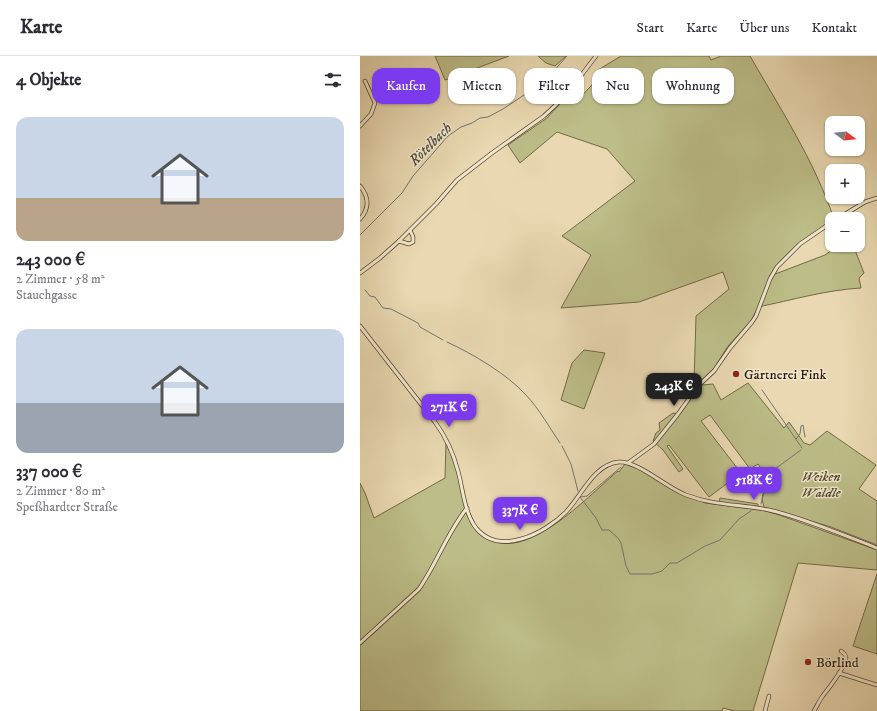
<!DOCTYPE html>
<html lang="de">
<meta charset="utf-8">
<style>
body{margin:0;font-family:"IM FELL DW Pica",serif;background:#f2f2f3;color:#2b2b33;height:100vh;display:flex;flex-direction:column;font-size:15px;white-space:nowrap}
*{box-sizing:border-box;margin:0}
p{font-size:13px;color:#7c7c81}
.icon{flex:none;width:22px;height:22px;fill:none;stroke:currentColor;stroke-width:2;stroke-linecap:round;stroke-linejoin:round}
.map{position:relative;flex:1;overflow:hidden}
.side{display:flex;flex-direction:column;background:#fff;width:360px}
.side>*{flex:none}
.guide{position:absolute;left:12px;top:12px;width:380px;height:36px;display:flex;gap:8px}
.needle{width:26px;rotate:106deg}
.controls{position:absolute;left:465px;top:60px;display:grid;gap:8px}
.controls a{display:grid;place-items:center;width:40px;height:40px;border-radius:8px;background:#fff;box-shadow:0 1px 3px #0004;font-size:20px}
.price{position:absolute;translate:-50% -34px;padding:0 9px;border-radius:8px;background:#7c3aed;color:#fff;font-size:13px;line-height:26px;filter:drop-shadow(0 1px 2px #0008)}
.price::after{content:'';position:absolute;left:50%;top:24px;width:12px;height:9px;margin-left:-6px;background:inherit;clip-path:polygon(0 0,100% 0,50% 100%)}
.price.selected{background:#222;color:#fff}
ul{padding:0;list-style:none}
li{display:grid;align-content:center;gap:8px;height:212px;padding:0 16px}
li span{display:grid;place-items:center;height:124px;border-radius:12px;color:#555}
li>.icon{margin-inline-start:auto}
span .icon{width:72px;height:72px;fill:#fffc;stroke-width:1}
li b{font-size:17px}
h2{display:flex;justify-content:space-between;align-items:center;height:48px;padding:0 16px;font-size:17px}
.pill{padding:0 14px;border-radius:12px;background:#fff;box-shadow:0 1px 3px #0004;font-size:14px;line-height:36px}
.pill.selected{background:#7c3aed;color:#fff}
header{display:flex;align-items:center;gap:24px;box-sizing:border-box;height:56px;padding:0 20px;background:#fff;border-bottom:1px solid #e1e1e2}
header strong{font-size:19px}
nav{display:flex;gap:22px;margin-inline-start:auto;font-size:14px}
main{display:flex;flex:1;min-height:0}
.map>svg:first-child{display:block}
</style>
<header>
<strong>Karte</strong>
<nav><a>Start</a><a>Karte</a><a>Über uns</a><a>Kontakt</a></nav>
</header>
<main>
<section class="side">
<h2>4 Objekte<svg class="icon" aria-label="filters" viewBox="0 0 24 24"><path d="M4 7h16M4 17h16"/><circle cx="9" cy="7" r="2"/><circle cx="15" cy="17" r="2"/></svg></h2>
<ul>
<li><span style="background:linear-gradient(#c9d6e8 65%,#b9a48a 0)"><svg class="icon" aria-label="home" viewBox="0 0 24 24"><path d="M3 11l9-7 9 7M6 9v11h12V9"/></svg></span><div><b>243 000 €</b><p>2 Zimmer · 58 m²</p><p>Stauchgasse</p></div></li>
<li><span style="background:linear-gradient(#c9d6e8 60%,#9aa5b1 0)"><svg class="icon" aria-label="home" viewBox="0 0 24 24"><path d="M3 11l9-7 9 7M6 9v11h12V9"/></svg></span><div><b>337 000 €</b><p>2 Zimmer · 80 m²</p><p>Speßhardter Straße</p></div></li>
</ul>
</section>
<div class="map">
<svg width="517" height="655" viewBox="0 0 517 655">
<rect width="100%" height="100%" fill="#e9d8b1"/>
<filter id="stains"><feTurbulence type="fractalNoise" baseFrequency=".005" numOctaves="4"/><feColorMatrix values="0 0 0 0 .2 0 0 0 0 .09 0 0 0 0 .02 0 0 0 .5 -.17"/></filter>
<radialGradient id="worn" r=".72"><stop offset=".6" stop-color="#630" stop-opacity="0"/><stop offset="1" stop-color="#630" stop-opacity=".3"/></radialGradient>
<g fill="#bcbd88" stroke="#716a48">
<polygon points="75,0 149,0 85,24"/>
<polygon points="178,0 206,0 195,10 186,7"/>
<path d="M 261,0 L 349,0 L 351,4 L 361,0 L 390,0 C 421,54 454,104 474,163 L 472,163 L 472,165 C 449,181 424,195 410,220 L 465,199 L 472,194 L 493,189 L 504,217 L 499,222 L 501,232 C 466,234 432,244 398,251 L 391,265 L 368,290 L 353,314 L 340,327 L 342,329 L 353,328 L 361,344 L 388,327 L 424,372 L 429,366 L 444,387 L 450,389 L 467,375 L 516,409 L 499,433 L 517,445 L 517,489 L 471,471 L 404,451 L 402,443 L 408,417 L 405,418 L 398,408 L 390,413 L 350,359 L 341,365 L 381,417 L 349,441 L 309,389 L 307,390 L 323,413 L 319,416 L 303,394 L 293,385 L 296,377 L 300,374 L 299,367 L 313,357 L 320,358 L 335,337 L 329,333 L 334,327 L 336,260 L 369,233 L 363,216 L 279,246 L 201,252 L 231,199 L 202,180 L 275,125 L 247,93 L 197,76 L 160,107 L 148,89 L 187,62 L 208,39 L 218,44 L 241,19 L 238,14 Z"/>
<polygon points="224,294 245,297 224,353 201,344 212,307"/>
<path d="M 86,386 C 90,396 94,405 97,415 C 101,426 101,437 104,448 C 107,456 112,465 116,472 C 120,479 126,482 133,485 C 173,501 230,438 258,415 L 259,416 L 265,408 L 278,413 L 314,435 L 345,447 L 402,454 L 419,459 L 517,494 L 517,514 L 438,507 L 393,655 L 375,655 L 363,652 L 362,655 L 0,655 L 0,427 L 5,437 L 14,462 L 85,422 Z"/>
<polygon points="360,442 398,448 398,451 359,446"/>
<polygon points="517,518 517,598 493,590"/>
</g>
<g fill="none" stroke-linecap="round" stroke-linejoin="round">
<g stroke="#6e7772" stroke-width="1">
<polyline points="0,179 42,137 53,120 88,80 101,71 112,67 120,62 128,61 143,53 167,37 192,17 207,0"/>
<polyline points="5,234 10,240 15,241 23,252 31,253 58,267 60,271 83,284"/>
<path d="M 87,286 C 113,298 147,318 166,339 C 180,354 189,371 200,387"/>
<polyline points="402,334 442,392"/>
<polyline points="436,383 440,378 441,370 443,369 445,381"/>
<polyline points="202,390 211,408 218,435"/>
<polyline points="220,441 236,462 242,474 249,474 258,482 261,487 266,510 270,518 292,518 302,515 310,507 317,507 345,490 360,484 379,463 391,455"/>
<polyline points="221,441 227,440 261,411"/>
<polyline points="401,448 408,418 441,394"/>
</g>
<g stroke="#574833" stroke-width="4.5">
<g id="street">
<polyline points="0,70 11,58 15,47 5,25"/>
<path d="M 0,130 C 9,141 10,152 0,163"/>
<polyline points="477,163 505,146 517,142"/>
<polyline points="39,185 49,188 53,186 53,181 50,174"/>
<polyline points="0,217 20,202 39,185 76,148 97,124 132,97 184,60 200,45 223,17 236,0"/>
<path d="M 0,270 L 75,366 C 86,381 93,396 98,415 C 103,433 104,456 116,472 C 140,501 185,477 206,456 C 222,439 234,408 259,406 C 278,405 307,432 326,439 C 355,450 380,448 409,454 C 444,462 483,479 517,492"/>
<polyline points="268,407 294,388 318,358 338,330 354,315 370,292 392,266 396,260 410,223 417,211 440,188 472,166"/>
<path d="M 0,587 L 59,533 C 77,507 87,477 107,452"/>
<polyline points="479,617 517,629"/>
<polyline points="405,655 409,640"/>
<path d="M 454,655 C 457,650 459,645 462,641 C 468,633 486,611 486,602 C 486,599 484,597 481,595"/>
</g>
</g>
<use href="#street" stroke="#f1e6cc" stroke-width="3"/>
</g>
<g fill="#8f2418" stroke="#f1e6cc" stroke-width="1.5">
<circle cx="376" cy="318" r="4"/>
<circle cx="448" cy="606" r="4"/>
</g>
<g text-anchor="middle" stroke-width="3" stroke-linejoin="round" paint-order="stroke">
<g font-size="14" fill="#261809" stroke="#f1e6cc" text-anchor="start">
<text x="384" y="323">Gärtnerei Fink</text>
<text x="456" y="611">Börlind</text>
</g>
<g font-size="14" font-style="italic" fill="#534a2f" stroke="#f1e6cc">
<text x="461" y="425">Weiken<tspan x="461" dy="16">Wäldle</tspan></text>
</g>
<g font-size="15" font-style="italic" fill="#504f46" stroke="#f1e6cc">
<text transform="translate(70 88) rotate(-45)" y="5">Rötelbach</text>
</g>
</g>
<rect width="100%" height="100%" filter="url(#stains)"/>
<rect width="100%" height="100%" fill="url(#worn)"/>
</svg>
<div class="controls">
<a><svg class="needle" viewBox="-14 -14 28 28"><path d="M0-13l5 13h-10z" fill="#e53935"/><path d="M0 13l5-13h-10z" fill="#7c7c81"/></svg></a>
<a>+</a>
<a>−</a>
</div>
<b class="price selected" style="left:314px;top:351px">243K €</b>
<b class="price" style="left:89px;top:372px">271K €</b>
<b class="price" style="left:394px;top:445px">518K €</b>
<b class="price" style="left:160px;top:475px">337K €</b>
<div class="guide">
<a class="pill selected">Kaufen</a>
<a class="pill">Mieten</a>
<a class="pill">Filter</a>
<a class="pill">Neu</a>
<a class="pill">Wohnung</a>
</div>
</div>
</main>
